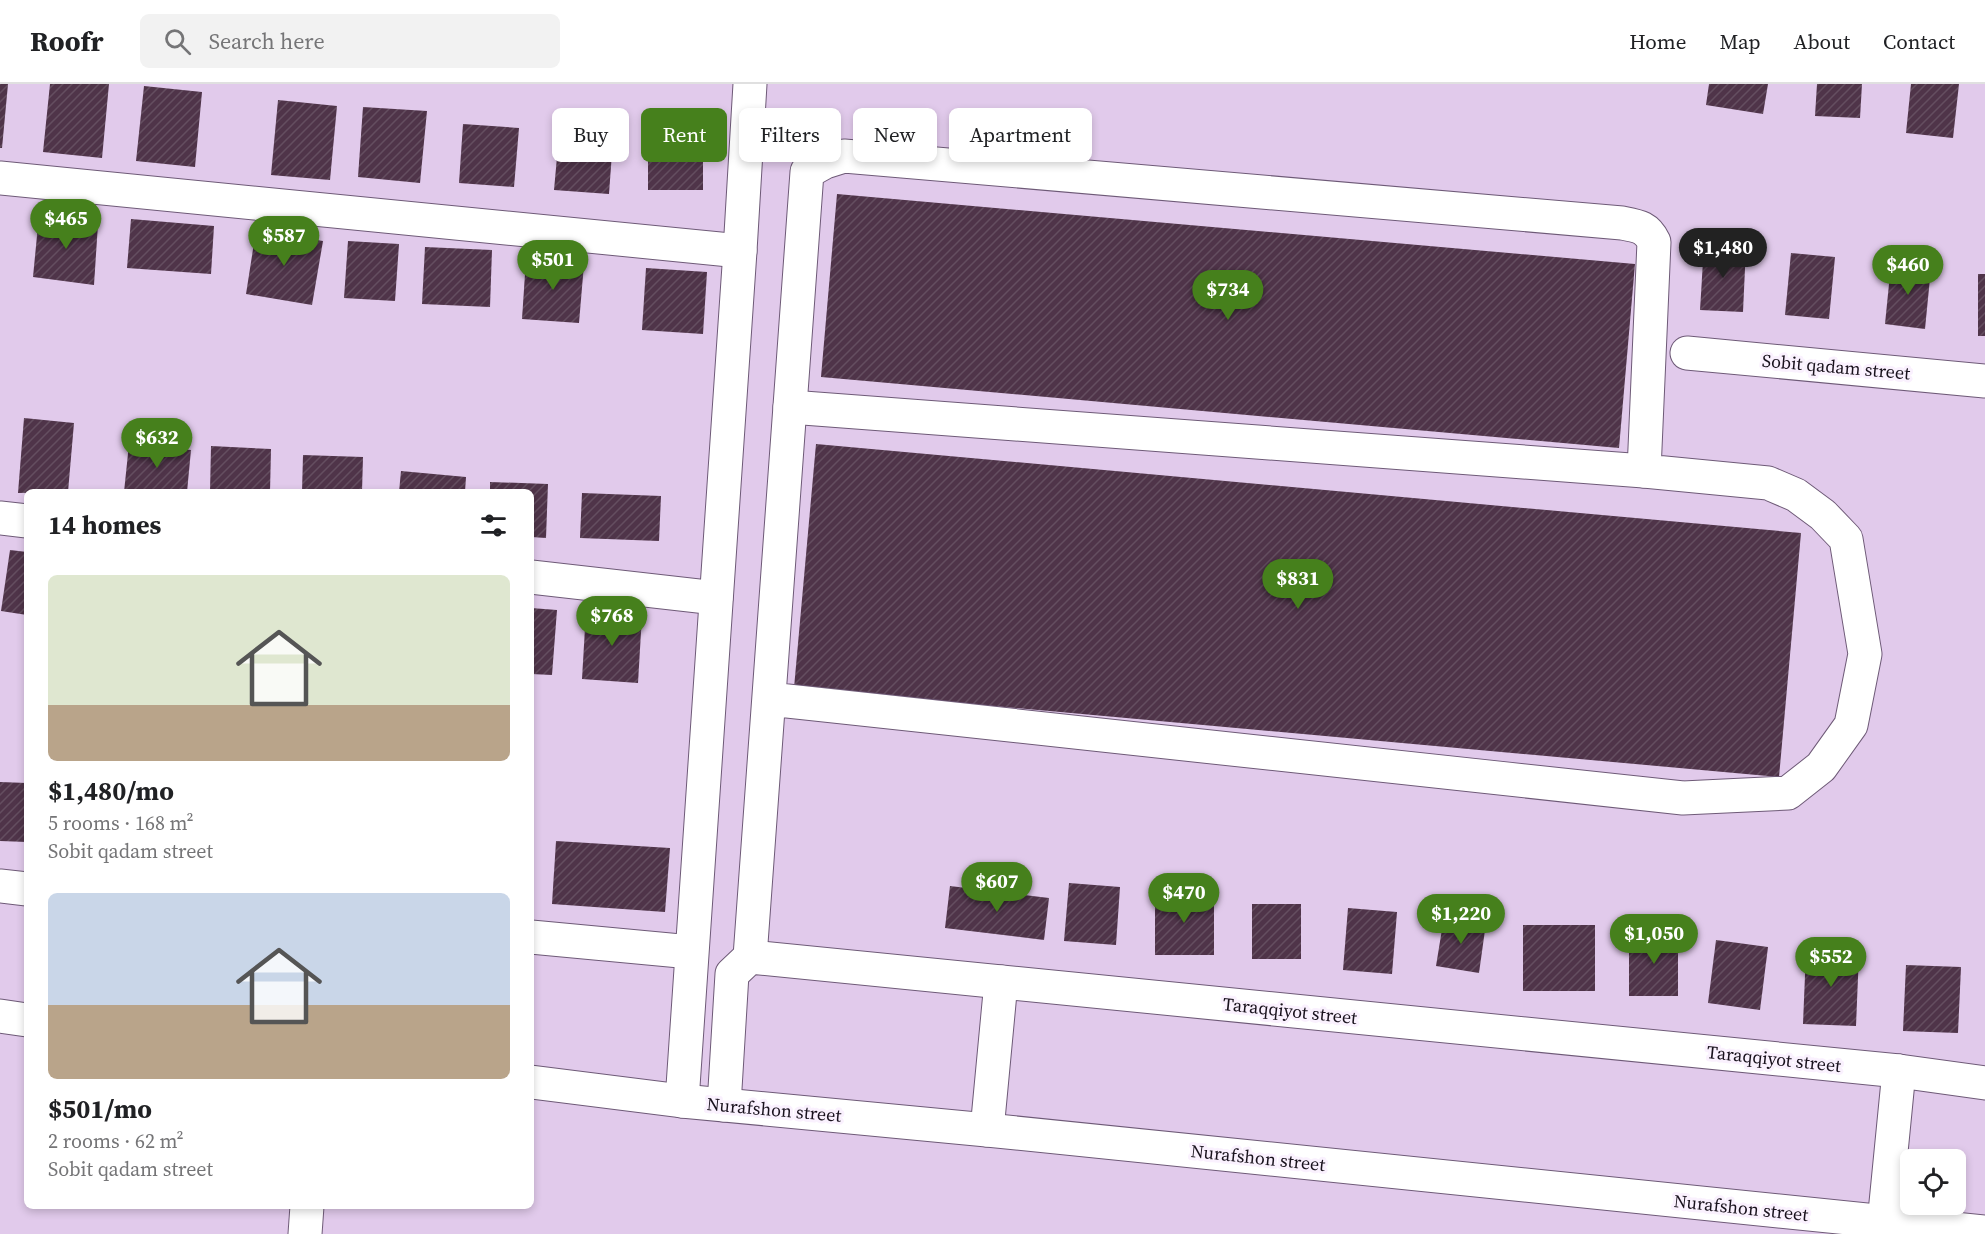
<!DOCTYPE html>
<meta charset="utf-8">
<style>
body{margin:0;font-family:"Source Serif 4",serif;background:#f2f2f2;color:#202124;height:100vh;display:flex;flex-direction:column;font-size:22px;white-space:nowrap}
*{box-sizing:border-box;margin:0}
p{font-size:20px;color:#757577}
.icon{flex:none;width:33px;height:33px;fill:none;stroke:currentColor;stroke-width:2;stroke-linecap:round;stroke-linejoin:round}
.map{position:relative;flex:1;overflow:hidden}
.panel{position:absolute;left:24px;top:405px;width:510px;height:720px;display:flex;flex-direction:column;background:#fff;border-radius:9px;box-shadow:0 3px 9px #0003}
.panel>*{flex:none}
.banner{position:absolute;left:552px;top:24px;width:570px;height:54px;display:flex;gap:12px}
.controls{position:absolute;left:1900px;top:1065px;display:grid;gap:12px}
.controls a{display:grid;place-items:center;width:66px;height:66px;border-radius:9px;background:#fff;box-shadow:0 3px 9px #0003;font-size:30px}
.price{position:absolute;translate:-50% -51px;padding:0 14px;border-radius:21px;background:#46801c;color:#fff;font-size:20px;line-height:39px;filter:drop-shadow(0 2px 3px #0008)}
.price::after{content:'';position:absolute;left:50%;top:36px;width:18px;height:14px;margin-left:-9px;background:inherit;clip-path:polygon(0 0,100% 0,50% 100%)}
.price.selected{background:#222;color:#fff}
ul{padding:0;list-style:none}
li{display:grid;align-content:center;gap:12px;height:318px;padding:0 24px}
li span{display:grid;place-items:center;height:186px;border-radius:9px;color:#555}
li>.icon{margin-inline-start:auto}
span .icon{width:108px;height:108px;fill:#fffc;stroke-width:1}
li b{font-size:26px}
h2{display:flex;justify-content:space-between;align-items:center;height:72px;padding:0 24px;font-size:26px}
.pill{padding:0 21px;border-radius:9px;background:#fff;box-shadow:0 3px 9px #0003;font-size:21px;line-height:54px}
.pill.selected{background:#46801c;color:#fff}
header{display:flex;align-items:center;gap:36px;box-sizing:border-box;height:84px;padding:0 30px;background:#fff;border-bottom:2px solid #e0e0e0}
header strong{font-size:28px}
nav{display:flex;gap:33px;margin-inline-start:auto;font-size:21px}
.search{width:420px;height:54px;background:#f2f2f2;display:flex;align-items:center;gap:15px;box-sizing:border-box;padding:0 21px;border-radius:9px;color:#757577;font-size:22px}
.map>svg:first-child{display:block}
</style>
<header>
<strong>Roofr</strong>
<div class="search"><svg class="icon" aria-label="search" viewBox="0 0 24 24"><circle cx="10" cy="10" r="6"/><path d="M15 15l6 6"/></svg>Search here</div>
<nav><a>Home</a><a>Map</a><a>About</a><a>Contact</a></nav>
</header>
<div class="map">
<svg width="1985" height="1150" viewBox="0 0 1985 1150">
<defs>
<pattern id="building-hatch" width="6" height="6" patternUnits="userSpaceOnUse" patternTransform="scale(1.5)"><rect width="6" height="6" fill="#4f3449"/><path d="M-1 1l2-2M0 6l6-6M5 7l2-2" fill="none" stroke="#644e60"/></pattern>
</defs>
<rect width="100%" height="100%" fill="#e1caeb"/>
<g fill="url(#building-hatch)">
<polygon points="0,0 8,0 2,64 0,64"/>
<polygon points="50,0 109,0 102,74 43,68"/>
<polygon points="1709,0 1768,0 1763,30 1706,21"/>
<polygon points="1817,0 1862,0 1860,34 1815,32"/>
<polygon points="1911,0 1959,0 1953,54 1906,49"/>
<polygon points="144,2 202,8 195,83 136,77"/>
<polygon points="278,16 337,22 330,96 271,91"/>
<polygon points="363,23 427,27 420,99 358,93"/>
<polygon points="463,40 519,44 514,103 459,99"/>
<polygon points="559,51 613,55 609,110 554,106"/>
<rect x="648" y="53" width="55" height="53"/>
<polygon points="837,110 1635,180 1619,364 821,293"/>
<polygon points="39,131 98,140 94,201 33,193"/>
<polygon points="131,135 214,142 211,190 127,184"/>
<polygon points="256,146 323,157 312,221 246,210"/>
<polygon points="348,157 399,160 395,217 344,214"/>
<polygon points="1704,161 1746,163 1743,228 1700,226"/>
<polygon points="425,163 492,166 490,223 422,220"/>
<polygon points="1791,169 1835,173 1829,235 1785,231"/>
<polygon points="526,175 584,180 579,239 522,235"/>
<polygon points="1891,180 1931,184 1925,245 1885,240"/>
<polygon points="646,184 707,188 703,250 642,246"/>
<rect x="1978" y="190" width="7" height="62"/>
<polygon points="24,334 74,339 68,408 18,409"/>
<polygon points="129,360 191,366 187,408 124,408"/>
<polygon points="816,360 1801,449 1779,693 794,604"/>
<polygon points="211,362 271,365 270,408 210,408"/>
<polygon points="303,371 363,373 362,408 302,408"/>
<polygon points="401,387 466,393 465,408 399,408"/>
<polygon points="490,398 548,400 546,454 531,453 531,408 490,408"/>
<polygon points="582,409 661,412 659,457 580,454"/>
<polygon points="10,466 27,468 27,531 1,527"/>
<polygon points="531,524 557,526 552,591 531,590"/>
<polygon points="586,527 642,531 638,599 582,595"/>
<polygon points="0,698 27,699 27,758 0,757"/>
<polygon points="556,757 670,764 665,828 552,820"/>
<polygon points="1069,799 1120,803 1116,861 1064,857"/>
<polygon points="950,802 1049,814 1044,856 945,844"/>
<rect x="1155" y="808" width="59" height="63"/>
<rect x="1252" y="820" width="49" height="55"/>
<polygon points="1348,824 1397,828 1392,890 1343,886"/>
<polygon points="1444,833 1486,839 1479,889 1436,882"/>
<rect x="1523" y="841" width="72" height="66"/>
<rect x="1629" y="850" width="49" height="62"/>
<polygon points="1716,856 1768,863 1760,926 1708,919"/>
<polygon points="1806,867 1859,869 1856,942 1803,940"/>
<polygon points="1906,881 1961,883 1958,949 1903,947"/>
</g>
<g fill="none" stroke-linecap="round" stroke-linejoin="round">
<g stroke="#6e5a77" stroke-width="35">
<g id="minor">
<polyline points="0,94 740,167"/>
<polyline points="1687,269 1985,297"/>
<polyline points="790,323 1644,387"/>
<polyline points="0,434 27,437"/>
<polyline points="531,493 716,514"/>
<polyline points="0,802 27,805"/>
<polyline points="531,853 691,868"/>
<path d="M 750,873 L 807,88 L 825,78 L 844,72 L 1622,139 C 1638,142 1647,143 1654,158 L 1644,387 L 1768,399 L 1796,411 L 1823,431 L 1846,455 L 1865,570 L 1851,641 L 1821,683 L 1788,709 L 1683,714 L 769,615"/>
<polyline points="0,932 27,936"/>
<polyline points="531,998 682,1017 987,1046 1985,1148"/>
<polyline points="682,1017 740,167 750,0"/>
<polyline points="724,1021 732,890 750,873 1899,987 1985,999"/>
<polyline points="987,1046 1001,898"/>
<polyline points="1884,1139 1899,987"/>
<polyline points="305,1150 307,1122"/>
</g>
</g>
<use href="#minor" stroke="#fff" stroke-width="33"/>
</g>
<g text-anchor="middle" stroke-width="6" stroke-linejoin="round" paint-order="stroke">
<g font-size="18" fill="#18111c" stroke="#faf1fe">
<text transform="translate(1836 283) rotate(5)" y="6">Sobit qadam street</text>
<text transform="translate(1290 927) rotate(6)" y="6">Taraqqiyot street</text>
<text transform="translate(1774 975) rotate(6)" y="6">Taraqqiyot street</text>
<text transform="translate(774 1026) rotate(5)" y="6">Nurafshon street</text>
<text transform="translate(1258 1074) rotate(6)" y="6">Nurafshon street</text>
<text transform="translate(1741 1124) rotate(6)" y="6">Nurafshon street</text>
</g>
</g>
</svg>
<div class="controls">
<a><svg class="icon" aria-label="locate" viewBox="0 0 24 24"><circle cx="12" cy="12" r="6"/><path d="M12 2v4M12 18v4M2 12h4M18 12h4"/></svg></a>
</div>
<b class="price" style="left:66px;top:166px">$465</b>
<b class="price" style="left:284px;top:183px">$587</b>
<b class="price selected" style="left:1723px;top:195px">$1,480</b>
<b class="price" style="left:553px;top:207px">$501</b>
<b class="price" style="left:1908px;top:212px">$460</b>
<b class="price" style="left:1228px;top:237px">$734</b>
<b class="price" style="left:157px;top:385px">$632</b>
<b class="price" style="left:1298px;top:526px">$831</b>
<b class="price" style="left:612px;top:563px">$768</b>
<b class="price" style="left:997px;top:829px">$607</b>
<b class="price" style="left:1184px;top:840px">$470</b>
<b class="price" style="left:1461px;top:861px">$1,220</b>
<b class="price" style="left:1654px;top:881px">$1,050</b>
<b class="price" style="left:1831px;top:904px">$552</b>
<div class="banner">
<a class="pill">Buy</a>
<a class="pill selected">Rent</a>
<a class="pill">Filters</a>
<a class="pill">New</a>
<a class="pill">Apartment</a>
</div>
<section class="panel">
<h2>14 homes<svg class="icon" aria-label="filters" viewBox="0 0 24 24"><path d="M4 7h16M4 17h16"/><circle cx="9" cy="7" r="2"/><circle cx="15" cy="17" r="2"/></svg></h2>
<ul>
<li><span style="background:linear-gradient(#dfe7d0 70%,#b9a48a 0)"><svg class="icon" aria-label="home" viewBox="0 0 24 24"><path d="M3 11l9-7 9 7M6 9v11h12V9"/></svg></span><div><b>$1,480/mo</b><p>5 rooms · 168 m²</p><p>Sobit qadam street</p></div></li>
<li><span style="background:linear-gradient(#c9d6e8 60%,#b9a48a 0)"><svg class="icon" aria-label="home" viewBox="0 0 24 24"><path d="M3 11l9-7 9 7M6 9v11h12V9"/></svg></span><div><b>$501/mo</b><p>2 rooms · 62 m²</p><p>Sobit qadam street</p></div></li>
</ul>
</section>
</div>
